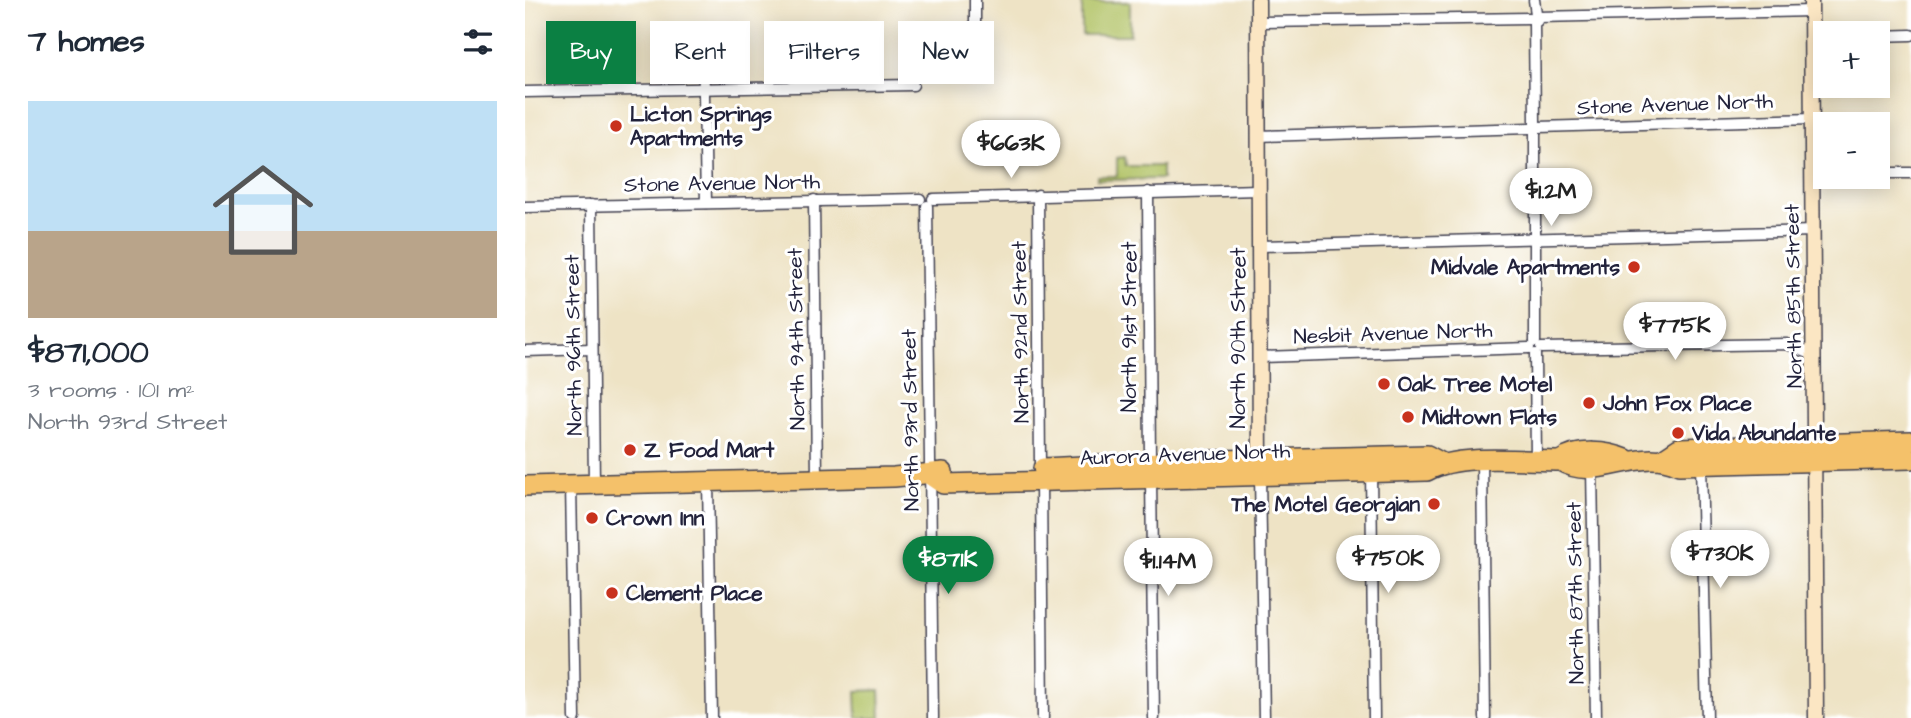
<!DOCTYPE html>
<meta charset="utf-8">
<style>
body{margin:0;font-family:"Architects Daughter",sans-serif;background:#f2f2f3;color:#1f2937;height:100vh;display:flex;flex-direction:column;font-size:26px;white-space:nowrap}
*{box-sizing:border-box;margin:0}
p{font-size:23px;color:#747a83}
.icon{flex:none;width:38px;height:38px;fill:none;stroke:currentColor;stroke-width:2;stroke-linecap:round;stroke-linejoin:round}
.map{position:relative;flex:1;overflow:hidden}
.details{display:flex;flex-direction:column;background:#fff;width:525px}
.details>*{flex:none}
.guide{position:absolute;left:21px;top:21px;width:665px;height:63px;display:flex;gap:14px}
.controls{position:absolute;left:1288px;top:21px;display:grid;gap:14px}
.controls a{display:grid;place-items:center;width:77px;height:77px;border-radius:0px;background:#fff;box-shadow:0 4px 18px #0003;font-size:35px}
.price{position:absolute;translate:-50% -60px;padding:0 16px;border-radius:24px;background:#fff;color:#222;font-size:23px;line-height:46px;filter:drop-shadow(0 2px 4px #0008)}
.price::after{content:'';position:absolute;left:50%;top:42px;width:21px;height:16px;margin-left:-10px;background:inherit;clip-path:polygon(0 0,100% 0,50% 100%)}
.price.current{background:#0b8043;color:#fff}
ul{padding:0;list-style:none}
li{display:grid;align-content:center;gap:14px;height:371px;padding:0 28px}
li+li{border-top:2px solid #e0e1e3}
li span{display:grid;place-items:center;height:217px;border-radius:0px;color:#555}
li>.icon{margin-inline-start:auto}
span .icon{width:126px;height:126px;fill:#fffc;stroke-width:1}
li b{font-size:30px}
h2{display:flex;justify-content:space-between;align-items:center;height:84px;padding:0 28px;font-size:30px}
.chip{padding:0 24px;border-radius:0px;background:#fff;box-shadow:0 4px 18px #0003;font-size:24px;line-height:63px}
.chip.current{background:#0b8043;color:#fff}
main{display:flex;flex:1;min-height:0}
.map>svg:first-child{display:block}
</style>
<main>
<section class="details">
<h2>7 homes<svg class="icon" aria-label="filters" viewBox="0 0 24 24"><path d="M4 7h16M4 17h16"/><circle cx="9" cy="7" r="2"/><circle cx="15" cy="17" r="2"/></svg></h2>
<ul>
<li><span style="background:linear-gradient(#bfe0f5 60%,#b9a48a 0)"><svg class="icon" aria-label="home" viewBox="0 0 24 24"><path d="M3 11l9-7 9 7M6 9v11h12V9"/></svg></span><div><b>$871,000</b><p>3 rooms · 101 m²</p><p>North 93rd Street</p></div></li>
</ul>
</section>
<div class="map">
<svg width="1386" height="718" viewBox="0 0 1386 718">
<rect width="100%" height="100%" fill="#fff"/>
<filter id="ink" filterUnits="userSpaceOnUse"><feTurbulence type="fractalNoise" baseFrequency=".0143" numOctaves="2"/><feDisplacementMap in="SourceGraphic" scale="14" xChannelSelector="R" yChannelSelector="G"/><feConvolveMatrix kernelMatrix="1 2 1 2 8 2 1 2 1" color-interpolation-filters="sRGB"/></filter>
<filter id="wash" filterUnits="userSpaceOnUse"><feTurbulence type="fractalNoise" baseFrequency=".00686" numOctaves="4" result="noise"/><feDisplacementMap in="SourceGraphic" scale="28" xChannelSelector="R" yChannelSelector="G"/><feGaussianBlur stdDeviation="1.57" result="paint"/><feColorMatrix in="noise" values="0 0 0 0 0 0 0 0 0 0 0 0 0 0 0 0 0 1.4 0 .05"/><feComposite in="paint" operator="in"/></filter>
<g filter="url(#wash)">
<rect width="100%" height="100%" fill="#eee3c5"/>
<g fill="#b1c265" stroke="#6a7250" stroke-width="2">
<rect x="557" y="2" width="48" height="33"/>
<polygon points="600,157 601,166 637,166 637,179 572,180 572,176 592,176 592,158"/>
<polygon points="355,690 356,718 332,718 331,691"/>
</g>
</g>
<g filter="url(#ink)">
<g fill="none" stroke-linecap="round" stroke-linejoin="round">
<g stroke="#413f50" stroke-width="13">
<g id="street">
<polyline points="450,0 450,26"/>
<polyline points="1009,0 1012,21"/>
<polyline points="1013,17 1286,11"/>
<polyline points="733,22 1004,18"/>
<polyline points="1009,23 1010,124"/>
<polyline points="1353,36 1386,35"/>
<polyline points="178,41 181,203"/>
<polyline points="0,92 388,85"/>
<polyline points="1014,127 1287,119"/>
<polyline points="1010,132 1010,342"/>
<polyline points="733,136 1005,128"/>
<polyline points="1353,173 1386,173"/>
<polyline points="623,192 625,462"/>
<polyline points="513,195 515,468"/>
<polyline points="408,199 733,190"/>
<polyline points="289,200 292,478"/>
<polyline points="66,205 69,484"/>
<polyline points="402,206 408,718"/>
<polyline points="0,207 395,199"/>
<polyline points="734,246 1288,231"/>
<polyline points="1016,348 1262,344 1289,355"/>
<polyline points="0,351 67,349"/>
<polyline points="1010,354 1011,461"/>
<polyline points="734,357 1004,348"/>
<polyline points="957,461 960,718"/>
<polyline points="1176,463 1182,718"/>
<polyline points="1067,468 1071,718"/>
<polyline points="846,472 849,718"/>
<polyline points="735,475 739,718"/>
<polyline points="626,478 629,718"/>
<polyline points="183,481 187,718"/>
<polyline points="516,481 518,718"/>
<polyline points="46,484 50,718"/>
</g>
</g>
<g stroke="#413f50" stroke-width="17">
<g id="secondary">
<polyline points="733,0 735,468"/>
<polyline points="1286,0 1291,718"/>
</g>
</g>
<g stroke="#413f50" stroke-width="22">
<g id="highway">
<polyline points="1139,458 1154,448 1386,441"/>
<path d="M 1035,461 C 1053,448 1082,451 1101,459"/>
<polyline points="518,468 656,461 902,455 917,463"/>
<path d="M 405,475 L 418,484 L 902,471 C 935,453 997,461 1035,461 C 1072,484 1111,445 1154,465 L 1386,459"/>
<polyline points="0,486 369,477 418,472"/>
</g>
</g>
<use href="#street" stroke="#fff" stroke-width="10"/>
<use href="#secondary" stroke="#fbe6c3" stroke-width="14"/>
<use href="#highway" stroke="#f4c16a" stroke-width="19"/>
</g>
</g>
<g fill="#c8321e" stroke="#fff" stroke-width="2.5">
<circle cx="91" cy="126" r="7"/>
<circle cx="1109" cy="267" r="7"/>
<circle cx="859" cy="384" r="7"/>
<circle cx="1064" cy="403" r="7"/>
<circle cx="883" cy="417" r="7"/>
<circle cx="1153" cy="433" r="7"/>
<circle cx="105" cy="450" r="7"/>
<circle cx="909" cy="504" r="7"/>
<circle cx="67" cy="518" r="7"/>
<circle cx="87" cy="593" r="7"/>
</g>
<g text-anchor="middle" stroke-width="6" stroke-linejoin="round" paint-order="stroke">
<g font-size="21" fill="#22223b" stroke="#fff">
<text transform="translate(1150 104) rotate(-2)" y="7">Stone Avenue North</text>
<text transform="translate(197 183) rotate(-1)" y="7">Stone Avenue North</text>
<text transform="translate(1268 296) rotate(-91)" y="7">North 85th Street</text>
<text transform="translate(604 327) rotate(-90)" y="7">North 91st Street</text>
<text transform="translate(495 332) rotate(-91)" y="7">North 92nd Street</text>
<text transform="translate(868 333) rotate(-2)" y="7">Nesbit Avenue North</text>
<text transform="translate(713 338) rotate(-90)" y="7">North 90th Street</text>
<text transform="translate(271 339) rotate(-91)" y="7">North 94th Street</text>
<text transform="translate(48 345) rotate(-91)" y="7">North 96th Street</text>
<text transform="translate(385 420) rotate(-91)" y="7">North 93rd Street</text>
<text transform="translate(660 454) rotate(-2)" y="7">Aurora Avenue North</text>
<text transform="translate(1050 593) rotate(-91)" y="7">North 87th Street</text>
</g>
<g font-size="21" font-weight="bold" fill="#22223b" stroke="#fff" text-anchor="start">
<text x="105" y="121">Licton Springs<tspan x="105" dy="24">Apartments</tspan></text>
<text x="1095" y="274" text-anchor="end">Midvale Apartments</text>
<text x="873" y="391">Oak Tree Motel</text>
<text x="1078" y="410">John Fox Place</text>
<text x="897" y="424">Midtown Flats</text>
<text x="1167" y="440">Vida Abundante</text>
<text x="119" y="457">Z Food Mart</text>
<text x="895" y="511" text-anchor="end">The Motel Georgian</text>
<text x="81" y="525">Crown Inn</text>
<text x="101" y="600">Clement Place</text>
</g>
</g>
</svg>
<div class="controls">
<a>+</a>
<a>−</a>
</div>
<b class="price" style="left:486px;top:180px">$663K</b>
<b class="price" style="left:1026px;top:228px">$1.2M</b>
<b class="price" style="left:1150px;top:362px">$775K</b>
<b class="price" style="left:1195px;top:590px">$730K</b>
<b class="price" style="left:863px;top:595px">$750K</b>
<b class="price current" style="left:423px;top:596px">$871K</b>
<b class="price" style="left:643px;top:598px">$1.14M</b>
<div class="guide">
<a class="chip current">Buy</a>
<a class="chip">Rent</a>
<a class="chip">Filters</a>
<a class="chip">New</a>
</div>
</div>
</main>
